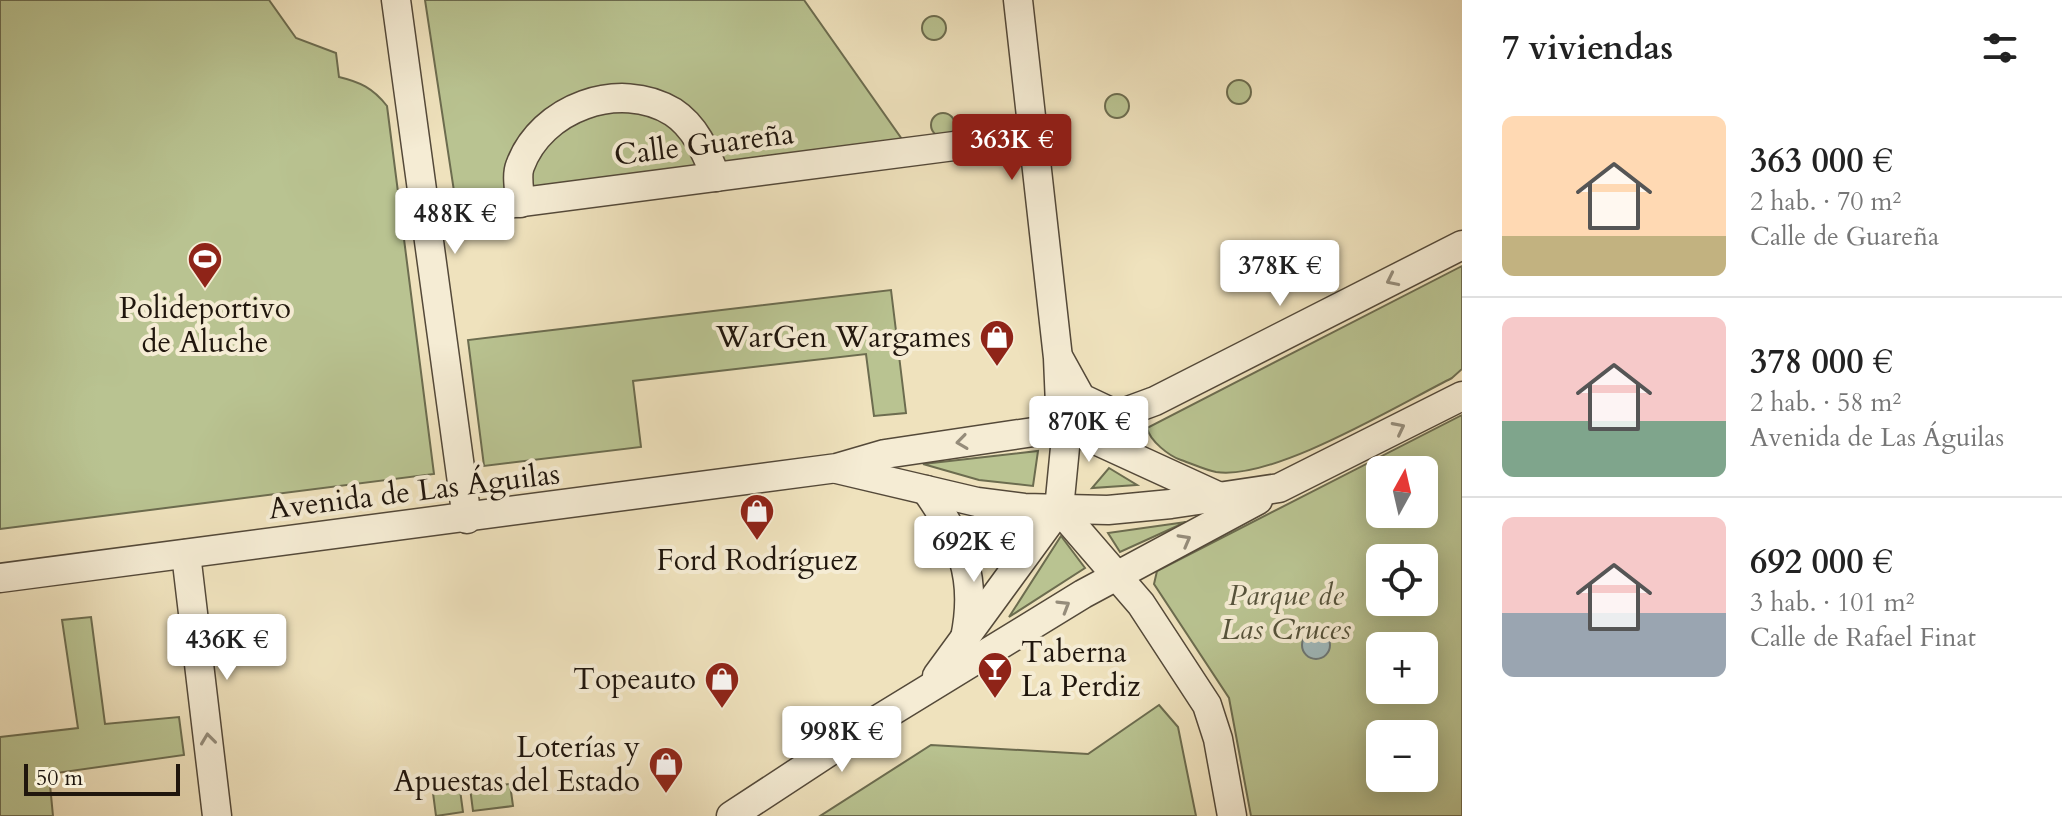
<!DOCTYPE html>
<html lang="es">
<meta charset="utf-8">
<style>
body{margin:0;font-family:Cardo,serif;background:#f2f2f2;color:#222;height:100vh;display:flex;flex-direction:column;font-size:30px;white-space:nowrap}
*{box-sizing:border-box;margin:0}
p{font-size:26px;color:#767676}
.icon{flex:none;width:44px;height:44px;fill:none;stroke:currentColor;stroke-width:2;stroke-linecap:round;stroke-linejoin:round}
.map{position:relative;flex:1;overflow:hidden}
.sheet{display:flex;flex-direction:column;background:#fff;width:600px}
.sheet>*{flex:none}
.needle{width:52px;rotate:8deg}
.buttons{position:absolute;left:1366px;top:456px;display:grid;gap:16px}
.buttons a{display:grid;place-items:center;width:72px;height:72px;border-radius:12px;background:#fff;box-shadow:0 4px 20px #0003;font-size:40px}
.scale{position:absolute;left:24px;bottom:20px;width:156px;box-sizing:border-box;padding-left:8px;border:4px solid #20160d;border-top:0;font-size:22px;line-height:28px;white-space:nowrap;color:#20160d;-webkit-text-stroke:6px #f5ecd4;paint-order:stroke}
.price{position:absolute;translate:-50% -68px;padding:0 18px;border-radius:8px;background:#fff;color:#222;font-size:26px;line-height:52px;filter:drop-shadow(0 2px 4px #0008)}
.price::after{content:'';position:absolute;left:50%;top:48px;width:24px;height:18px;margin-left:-12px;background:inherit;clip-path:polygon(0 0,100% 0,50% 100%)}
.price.selected{background:#8f2418;color:#fff}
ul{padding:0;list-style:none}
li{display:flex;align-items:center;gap:24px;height:200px;padding:0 40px}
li+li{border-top:2px solid #e0e0e0}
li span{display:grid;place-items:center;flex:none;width:224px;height:160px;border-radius:12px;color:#555}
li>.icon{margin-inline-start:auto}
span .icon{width:96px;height:96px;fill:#fffc;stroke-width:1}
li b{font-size:34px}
h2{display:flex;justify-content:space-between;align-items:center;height:96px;padding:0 40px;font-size:34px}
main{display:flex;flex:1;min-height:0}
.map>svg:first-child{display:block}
</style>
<main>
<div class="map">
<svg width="1462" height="816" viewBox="0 0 1462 816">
<rect width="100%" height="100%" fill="#efe2bd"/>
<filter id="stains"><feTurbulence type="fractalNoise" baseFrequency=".0025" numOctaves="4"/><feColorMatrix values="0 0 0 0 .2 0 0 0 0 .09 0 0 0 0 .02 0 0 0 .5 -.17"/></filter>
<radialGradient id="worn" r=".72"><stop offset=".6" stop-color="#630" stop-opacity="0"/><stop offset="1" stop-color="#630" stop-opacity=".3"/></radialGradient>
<g fill="#b9c391" stroke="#6c6c4f" stroke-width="2" fill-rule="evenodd">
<path d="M 0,0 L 269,0 L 296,38 L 336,53 L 339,77 C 360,82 373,88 387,106 L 434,474 L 0,529 Z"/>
<polygon points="425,0 804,0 911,152 457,211"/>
<circle cx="934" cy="28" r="12"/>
<circle cx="1239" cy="92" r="12"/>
<circle cx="1117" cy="106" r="12"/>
<circle cx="943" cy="125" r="12"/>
<path d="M 1462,266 L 1462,369 L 1452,378 C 1398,405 1273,481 1216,472 C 1205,470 1193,464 1181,460 C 1169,456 1150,441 1147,428 Z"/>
<polygon points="891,290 906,413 874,416 866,354 633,381 641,447 484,466 468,340"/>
<path d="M 1462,415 L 1462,816 L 1251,816 L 1229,698 L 1154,584 L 1157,571 ZM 1380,470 L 1424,470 L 1424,514 L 1380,514 ZM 1380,558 L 1424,558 L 1424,602 L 1380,602 ZM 1380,646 L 1424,646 L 1424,690 L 1380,690 ZM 1380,734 L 1424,734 L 1424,778 L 1380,778 Z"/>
<polygon points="1038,451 1033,486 979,480 923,464"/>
<polygon points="1109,468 1137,485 1092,488"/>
<polygon points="1186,522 1120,552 1108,533"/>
<polygon points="975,527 1007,532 986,565"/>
<polygon points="1061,536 1085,568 1009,617"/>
<polygon points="91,617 105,724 179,717 184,755 49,774 53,816 0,816 0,737 78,728 62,620"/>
<polygon points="1159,705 1178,727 1196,816 820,816 931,745 1088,754"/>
<polygon points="510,784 513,806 473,811 470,788"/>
<polygon points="460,790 463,812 436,816 433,793"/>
</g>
<circle fill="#a0babd" stroke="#6d7877" stroke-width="2" cx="1316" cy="645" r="14"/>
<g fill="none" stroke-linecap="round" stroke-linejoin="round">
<g stroke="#544939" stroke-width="31">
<g id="minor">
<polyline points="396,0 467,519"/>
<polyline points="1018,0 1058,358 1060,405 1067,427 1059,509"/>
<path d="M 520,203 C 520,192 516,176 520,166 C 541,108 619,79 673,112 C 696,127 706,153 716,177"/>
<polyline points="423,215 993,141"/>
<polyline points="1060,360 1081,398 1117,415"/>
<polyline points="1067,427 1222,498"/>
<polyline points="837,469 977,502 1024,508 1108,510 1171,504 1279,488 1462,396"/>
<path d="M 926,490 C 961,540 978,576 965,638"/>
<polyline points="1059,509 1141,604 1207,705 1218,739 1232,816"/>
<polyline points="186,554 217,816"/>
<polyline points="0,578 837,468 885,454 1067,427 1117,415 1155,401 1462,245"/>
<polyline points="937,676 1059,509"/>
<polyline points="731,816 879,719 1083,594 1258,500"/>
</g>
</g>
<use href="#minor" stroke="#f5ecd4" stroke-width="28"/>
</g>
<defs><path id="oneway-chevron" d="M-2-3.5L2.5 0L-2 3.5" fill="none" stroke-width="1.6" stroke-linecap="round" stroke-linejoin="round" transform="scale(2)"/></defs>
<g stroke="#958c7a">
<use href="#oneway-chevron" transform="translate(1392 280) rotate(154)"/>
<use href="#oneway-chevron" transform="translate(1399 428) rotate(-27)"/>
<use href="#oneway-chevron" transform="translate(962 442) rotate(172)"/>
<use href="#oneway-chevron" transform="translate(1185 540) rotate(-29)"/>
<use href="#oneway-chevron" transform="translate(1064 606) rotate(-31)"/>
<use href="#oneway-chevron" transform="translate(208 739) rotate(-97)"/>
</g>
<defs>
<g id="stadium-pin" transform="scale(1.8)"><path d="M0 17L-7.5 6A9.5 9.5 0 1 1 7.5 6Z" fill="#8f2418" stroke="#f5ecd4"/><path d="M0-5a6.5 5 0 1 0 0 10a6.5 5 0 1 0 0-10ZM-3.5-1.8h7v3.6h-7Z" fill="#fff"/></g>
<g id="shop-pin" transform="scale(1.8)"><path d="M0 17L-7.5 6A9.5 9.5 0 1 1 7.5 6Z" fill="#8f2418" stroke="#f5ecd4"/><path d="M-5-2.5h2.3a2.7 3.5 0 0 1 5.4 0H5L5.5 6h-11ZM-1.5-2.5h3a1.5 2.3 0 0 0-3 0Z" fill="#fff"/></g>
<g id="bar-pin" transform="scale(1.8)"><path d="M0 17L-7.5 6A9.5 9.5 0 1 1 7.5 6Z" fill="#8f2418" stroke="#f5ecd4"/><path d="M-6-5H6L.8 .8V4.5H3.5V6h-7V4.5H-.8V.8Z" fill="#fff"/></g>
</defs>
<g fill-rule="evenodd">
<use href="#stadium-pin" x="205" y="259"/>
<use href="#shop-pin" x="997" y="337"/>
<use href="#shop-pin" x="757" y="511"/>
<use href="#bar-pin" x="995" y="669"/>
<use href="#shop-pin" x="722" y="679"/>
<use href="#shop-pin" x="666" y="764"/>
</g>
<g text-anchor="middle" stroke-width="8" stroke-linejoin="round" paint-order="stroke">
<g font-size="30" fill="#20160d" stroke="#f5ecd4">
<text transform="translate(704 144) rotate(-7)" y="10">Calle Guareña</text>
<text transform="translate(414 491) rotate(-7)" y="10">Avenida de Las Águilas</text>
</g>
<g font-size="30" fill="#20160d" stroke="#f5ecd4" text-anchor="end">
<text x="205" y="318" text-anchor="middle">Polideportivo<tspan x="205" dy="34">de Aluche</tspan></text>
<text x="971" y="347">WarGen Wargames</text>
<text x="757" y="570" text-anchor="middle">Ford Rodríguez</text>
<text x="1021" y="662" text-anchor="start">Taberna<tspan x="1021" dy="34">La Perdiz</tspan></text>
<text x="696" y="689">Topeauto</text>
<text x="640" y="757">Loterías y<tspan x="640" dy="34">Apuestas del Estado</tspan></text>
</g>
<g font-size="30" font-style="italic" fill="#56533b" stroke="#f5ecd4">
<text x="1286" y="605">Parque de<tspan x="1286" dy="34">Las Cruces</tspan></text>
</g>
</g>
<rect width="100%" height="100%" filter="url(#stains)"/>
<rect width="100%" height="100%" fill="url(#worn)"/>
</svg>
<div class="buttons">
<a><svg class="needle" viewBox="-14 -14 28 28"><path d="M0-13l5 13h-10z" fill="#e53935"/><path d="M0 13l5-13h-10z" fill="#767676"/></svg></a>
<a><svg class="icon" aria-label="locate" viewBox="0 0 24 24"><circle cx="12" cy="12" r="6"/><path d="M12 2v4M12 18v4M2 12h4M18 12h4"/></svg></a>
<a>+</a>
<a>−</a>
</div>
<div class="scale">50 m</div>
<b class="price selected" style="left:1012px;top:182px">363K €</b>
<b class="price" style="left:455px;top:256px">488K €</b>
<b class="price" style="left:1280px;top:308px">378K €</b>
<b class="price" style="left:1089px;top:464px">870K €</b>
<b class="price" style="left:974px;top:584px">692K €</b>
<b class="price" style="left:227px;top:682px">436K €</b>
<b class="price" style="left:842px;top:774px">998K €</b>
</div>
<section class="sheet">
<h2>7 viviendas<svg class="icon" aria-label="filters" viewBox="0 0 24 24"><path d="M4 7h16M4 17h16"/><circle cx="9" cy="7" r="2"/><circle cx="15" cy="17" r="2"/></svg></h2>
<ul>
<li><span style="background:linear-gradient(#ffd9b3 75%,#c2b280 0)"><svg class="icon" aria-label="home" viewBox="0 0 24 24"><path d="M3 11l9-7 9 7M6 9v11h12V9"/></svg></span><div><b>363 000 €</b><p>2 hab. · 70 m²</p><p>Calle de Guareña</p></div></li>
<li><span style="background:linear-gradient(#f6c9c9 65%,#7fa58c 0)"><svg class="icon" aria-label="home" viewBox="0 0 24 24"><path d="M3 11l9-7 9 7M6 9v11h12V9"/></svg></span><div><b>378 000 €</b><p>2 hab. · 58 m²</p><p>Avenida de Las Águilas</p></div></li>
<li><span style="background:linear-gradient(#f6c9c9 60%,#9aa5b1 0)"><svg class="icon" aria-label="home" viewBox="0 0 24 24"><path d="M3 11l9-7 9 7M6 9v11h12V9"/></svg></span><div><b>692 000 €</b><p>3 hab. · 101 m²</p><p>Calle de Rafael Finat</p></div></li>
</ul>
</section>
</main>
